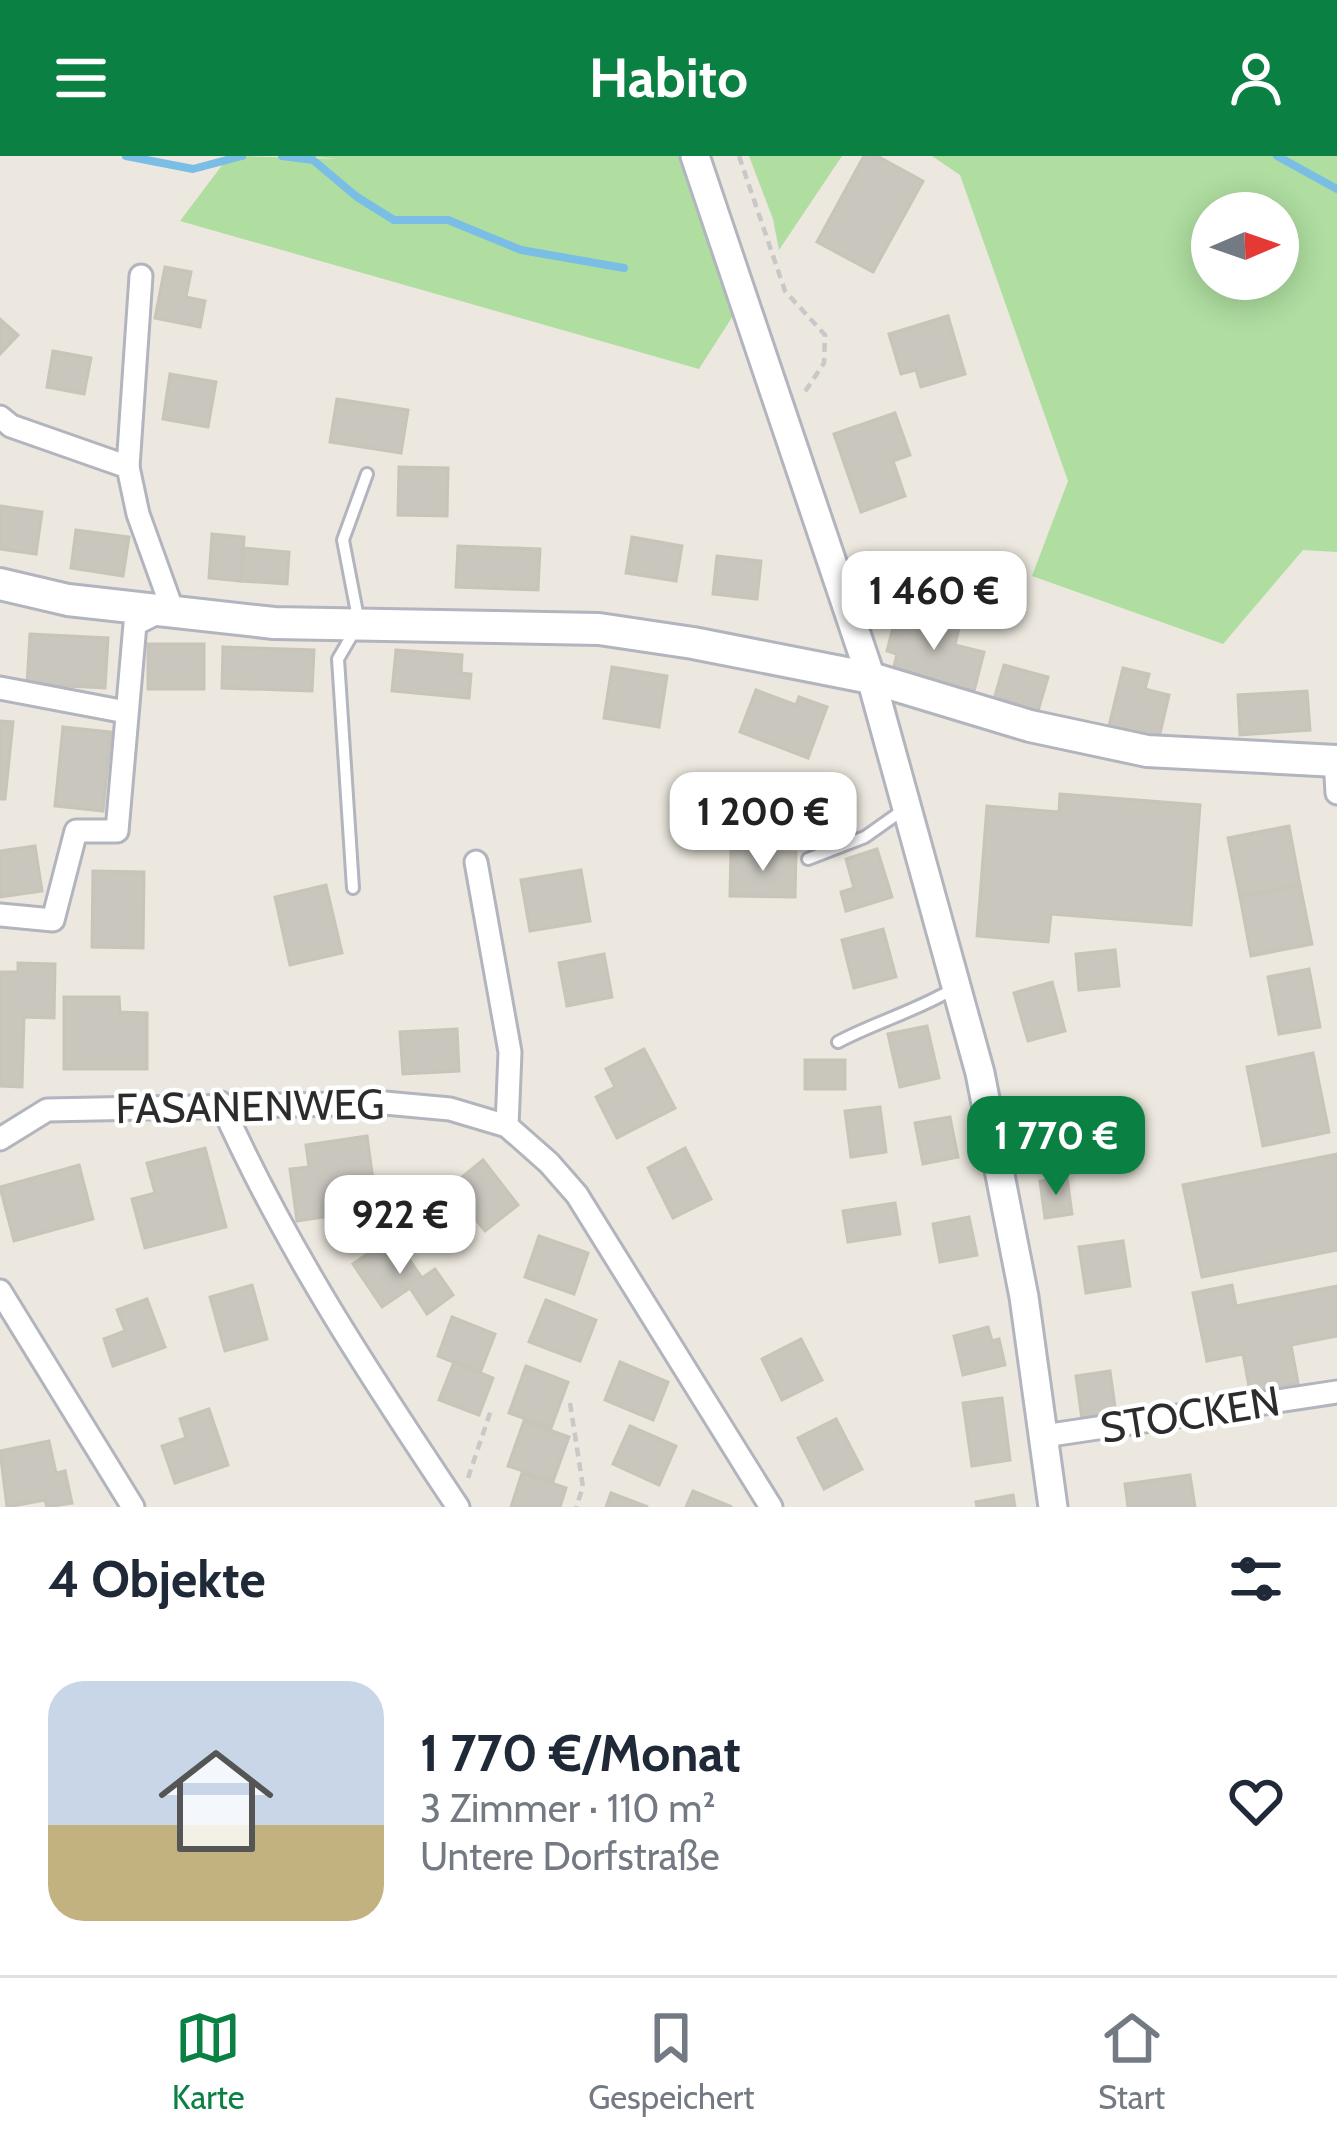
<!DOCTYPE html>
<html lang="de">
<meta charset="utf-8">
<style>
body{margin:0;font-family:Cabin,sans-serif;background:#f6f6f7;color:#1f2937;height:100vh;display:flex;flex-direction:column;font-size:45px;white-space:nowrap}
*{box-sizing:border-box;margin:0}
p{font-size:39px;color:#747a83}
.icon{flex:none;width:66px;height:66px;fill:none;stroke:currentColor;stroke-width:2;stroke-linecap:round;stroke-linejoin:round}
.map{position:relative;height:1351px;overflow:hidden}
.drawer{display:flex;flex-direction:column;background:#fff;flex:1}
.drawer>*{flex:none}
.needle{width:78px;rotate:88deg}
.fabs{position:absolute;left:1191px;top:36px;display:grid;gap:24px}
.fabs a{display:grid;place-items:center;width:108px;height:108px;border-radius:50%;background:#fff;box-shadow:0 6px 30px #0003;font-size:60px}
.price{position:absolute;translate:-50% -102px;padding:0 27px;border-radius:24px;background:#fff;color:#222;font-size:39px;line-height:78px;filter:drop-shadow(0 3px 6px #0008)}
.price::after{content:'';position:absolute;left:50%;top:72px;width:36px;height:27px;margin-left:-18px;background:inherit;clip-path:polygon(0 0,100% 0,50% 100%)}
.price.on{background:#0b8043;color:#fff}
ul{padding:0;list-style:none}
li{display:flex;align-items:center;gap:36px;height:300px;padding:0 48px}
li+li{border-top:3px solid #e0e1e3}
li span{display:grid;place-items:center;flex:none;width:336px;height:240px;border-radius:36px;color:#555}
li>.icon{margin-inline-start:auto}
span .icon{width:144px;height:144px;fill:#fffc;stroke-width:1}
li b{font-size:51px}
h2{display:flex;justify-content:space-between;align-items:center;height:144px;padding:0 48px;font-size:51px}
header{display:flex;justify-content:space-between;align-items:center;height:156px;padding:0 48px;background:#0b8043;color:#fff;font-size:54px;font-weight:700}
.menu{display:flex;justify-content:space-around;align-items:center;height:168px;border-top:3px solid #e0e1e3;background:#fff;font-size:33px;color:#747a83}
.menu a{display:grid;justify-items:center;gap:6px}
.menu .on{color:#0b8043}
.map>svg:first-child{display:block}
</style>
<header><svg class="icon" aria-label="menu" viewBox="0 0 24 24"><path d="M4 6h16M4 12h16M4 18h16"/></svg>Habito<svg class="icon" aria-label="person" viewBox="0 0 24 24"><circle cx="12" cy="8" r="4"/><path d="M4 21q1-7 8-7t8 7"/></svg></header>
<div class="map">
<svg width="1337" height="1351" viewBox="0 0 1337 1351">
<rect width="100%" height="100%" fill="#ece8df"/>
<g fill="#afdea0" fill-rule="evenodd">
<polygon points="242,0 337,3 307,0 695,0 743,144 699,213 180,65 226,4"/>
<polygon points="749,0 842,0 779,94 773,63"/>
<path d="M 932,0 L 1337,0 L 1337,396 L 1303,394 L 1223,488 L 1032,420 L 1068,325 L 960,19 ZM 1212,57 L 1278,57 L 1278,123 L 1212,123 Z"/>
</g>
<g fill="none" stroke-linecap="round" stroke-linejoin="round">
<g stroke="#7abee6" stroke-width="8">
<polyline points="126,0 193,13 242,0"/>
<polyline points="282,0 313,4 357,41 394,64 448,64 521,94 624,112"/>
<polyline points="1277,0 1337,33"/>
</g>
</g>
<g fill="#c8c6bd" stroke="#c8c4b9" stroke-width="3">
<polygon points="864,0 877,0 923,25 873,116 817,86"/>
<polygon points="165,111 191,116 186,141 205,145 200,171 155,162"/>
<polygon points="948,160 965,218 921,231 916,214 901,218 889,178"/>
<polygon points="0,163 18,179 0,198"/>
<polygon points="53,195 91,202 84,238 47,231"/>
<polygon points="170,218 216,226 208,271 163,263"/>
<polygon points="337,243 408,254 401,297 330,286"/>
<polygon points="895,257 910,299 893,305 905,340 861,356 834,278"/>
<polygon points="399,311 448,312 447,360 398,359"/>
<polygon points="0,350 42,356 36,398 0,393"/>
<polygon points="76,374 129,381 123,420 71,412"/>
<polygon points="212,378 244,381 241,425 209,422"/>
<polygon points="632,381 682,390 676,425 626,417"/>
<polygon points="458,390 540,393 538,434 456,431"/>
<polygon points="243,392 289,396 287,428 241,425"/>
<polygon points="717,400 761,405 757,443 713,438"/>
<polygon points="896,460 926,467 927,460 960,468 955,489 984,496 974,535 893,515 897,498 887,495"/>
<polygon points="30,478 108,482 105,532 27,528"/>
<rect x="148" y="488" width="56" height="45"/>
<polygon points="223,491 314,494 312,535 222,532"/>
<polygon points="396,494 462,499 461,517 471,518 469,542 392,535"/>
<polygon points="1004,509 1048,521 1038,555 994,543"/>
<polygon points="612,511 667,520 659,571 604,562"/>
<polygon points="1123,512 1149,518 1145,533 1169,539 1159,582 1109,570"/>
<polygon points="756,534 796,549 799,541 827,551 808,602 740,576"/>
<polygon points="1307,535 1310,574 1240,579 1238,539"/>
<polygon points="0,565 13,566 5,643 0,643"/>
<polygon points="63,571 111,576 103,655 55,650"/>
<polygon points="840,632 841,669 793,670 792,633"/>
<polygon points="1060,638 1200,649 1191,769 1051,758 1048,786 977,780 987,650 1059,656"/>
<polygon points="1289,670 1300,729 1240,741 1228,682"/>
<polygon points="35,690 42,735 0,741 0,695"/>
<polygon points="877,693 892,741 846,755 841,736 854,732 846,703"/>
<polygon points="731,695 796,696 795,741 730,740"/>
<polygon points="581,714 590,765 530,775 521,724"/>
<polygon points="93,715 144,716 143,792 92,791"/>
<polygon points="326,729 342,797 290,809 275,741"/>
<polygon points="1300,729 1312,788 1251,800 1240,741"/>
<polygon points="883,773 896,821 854,832 842,784"/>
<polygon points="1115,794 1119,830 1079,834 1076,798"/>
<polygon points="604,798 612,841 567,850 559,807"/>
<polygon points="18,807 55,808 54,862 24,861 22,931 0,930 0,816 18,816"/>
<polygon points="1309,813 1320,871 1279,878 1268,821"/>
<polygon points="1052,826 1065,875 1028,885 1014,837"/>
<polygon points="64,841 119,841 120,856 147,857 147,913 64,913"/>
<polygon points="927,870 939,922 900,931 888,878"/>
<polygon points="457,873 459,915 403,918 400,876"/>
<polygon points="644,893 675,952 617,982 596,941 615,931 606,913"/>
<polygon points="1313,897 1329,976 1263,990 1247,911"/>
<rect x="805" y="904" width="40" height="29"/>
<polygon points="1059,946 1067,998 1029,1004 1021,952"/>
<polygon points="880,951 886,996 851,1001 845,955"/>
<polygon points="950,961 958,1001 923,1008 915,967"/>
<polygon points="367,980 377,1053 297,1065 290,1013 309,1011 306,989"/>
<polygon points="205,992 226,1071 145,1092 132,1043 155,1037 147,1007"/>
<polygon points="685,992 711,1043 673,1062 648,1012"/>
<polygon points="1337,998 1337,1094 1202,1121 1183,1029"/>
<polygon points="483,1004 518,1049 485,1075 450,1031"/>
<polygon points="79,1009 93,1063 14,1085 0,1031"/>
<polygon points="1067,1022 1072,1058 1045,1062 1040,1025"/>
<polygon points="895,1047 900,1078 848,1086 843,1055"/>
<polygon points="969,1061 977,1099 940,1106 933,1068"/>
<polygon points="393,1080 422,1122 435,1113 453,1139 427,1158 410,1132 382,1151 353,1108"/>
<polygon points="539,1080 588,1097 574,1138 525,1121"/>
<polygon points="1123,1085 1130,1130 1086,1137 1079,1091"/>
<polygon points="252,1129 267,1183 225,1195 210,1141"/>
<polygon points="1232,1129 1236,1150 1337,1130 1337,1180 1291,1189 1298,1227 1250,1236 1243,1198 1207,1205 1193,1137"/>
<polygon points="147,1143 165,1191 113,1210 104,1183 125,1175 117,1154"/>
<polygon points="546,1144 596,1164 580,1205 529,1186"/>
<polygon points="452,1161 495,1178 480,1217 438,1200"/>
<polygon points="988,1171 992,1185 999,1183 1005,1209 963,1219 954,1180"/>
<polygon points="801,1183 822,1224 782,1244 762,1203"/>
<polygon points="454,1206 493,1222 479,1259 439,1244"/>
<polygon points="620,1206 668,1226 653,1264 605,1244"/>
<polygon points="526,1210 568,1226 551,1272 509,1257"/>
<polygon points="1110,1215 1116,1258 1082,1263 1076,1220"/>
<polygon points="1002,1242 1010,1304 972,1310 963,1247"/>
<polygon points="209,1253 228,1309 175,1327 162,1290 186,1282 180,1263"/>
<polygon points="836,1263 862,1313 824,1333 798,1282"/>
<polygon points="524,1265 569,1281 553,1325 508,1310"/>
<polygon points="630,1270 676,1290 659,1329 613,1308"/>
<polygon points="49,1285 56,1317 65,1315 72,1347 47,1351 45,1344 7,1351 0,1295"/>
<polygon points="522,1317 566,1332 560,1351 511,1351"/>
<polygon points="1190,1319 1195,1351 1128,1351 1125,1328"/>
<polygon points="693,1335 732,1351 686,1351"/>
<polygon points="611,1337 648,1351 606,1351"/>
<polygon points="1013,1339 1015,1351 977,1351 976,1346"/>
</g>
<g fill="none" stroke-linecap="round" stroke-linejoin="round">
<g stroke="#b2b4be" stroke-width="16">
<g id="service">
<polyline points="808,703 865,681 903,654"/>
<polyline points="353,732 338,503 359,467 343,384 367,318"/>
<path d="M 838,886 C 876,866 916,855 953,833"/>
</g>
</g>
<g stroke="#b2b4be" stroke-width="27">
<g id="minor">
<polyline points="0,261 11,270 128,311 138,358 174,458"/>
<polyline points="128,311 141,120"/>
<polyline points="0,532 126,556"/>
<polyline points="1335,604 1337,637"/>
<polyline points="476,706 510,896 507,970"/>
<polyline points="0,759 53,764 76,675 117,675 135,468 159,456"/>
<path d="M 221,947 C 285,1091 371,1221 458,1351"/>
<polyline points="0,983 47,954 385,947 450,953 507,970 549,1007 577,1039 771,1351"/>
<polyline points="0,1135 133,1351"/>
<polyline points="1044,1280 1337,1236"/>
</g>
</g>
<g stroke="#b2b4be" stroke-width="33">
<polyline id="tertiary" points="695,0 871,522 980,917 1024,1141 1053,1351"/>
</g>
<g stroke="#b2b4be" stroke-width="36">
<polyline id="secondary" points="0,428 68,444 274,467 599,473 693,487 871,522 1030,570 1147,595 1337,605"/>
</g>
<g stroke="#c8c8c8" stroke-width="4.5" stroke-dasharray="9 6" stroke-linecap="butt">
<polyline points="739,0 785,135 825,179 824,207 804,237"/>
<polyline points="570,1247 583,1331 576,1351"/>
<polyline points="468,1322 491,1254"/>
</g>
<use href="#service" stroke="#fff" stroke-width="10"/>
<use href="#minor" stroke="#fff" stroke-width="21"/>
<use href="#tertiary" stroke="#fff" stroke-width="27"/>
<use href="#secondary" stroke="#fff" stroke-width="30"/>
</g>
<g text-anchor="middle" stroke-width="9" stroke-linejoin="round" paint-order="stroke">
<g font-size="42" fill="#2c2c2c" stroke="#fff">
<text transform="translate(250 950) rotate(-1)" y="15">FASANENWEG</text>
<text transform="translate(1190 1258) rotate(-9)" y="15">STOCKEN</text>
</g>
</g>
</svg>
<div class="fabs">
<a><svg class="needle" viewBox="-14 -14 28 28"><path d="M0-13l5 13h-10z" fill="#e53935"/><path d="M0 13l5-13h-10z" fill="#747a83"/></svg></a>
</div>
<b class="price" style="left:934px;top:497px">1 460 €</b>
<b class="price" style="left:763px;top:718px">1 200 €</b>
<b class="price on" style="left:1056px;top:1042px">1 770 €</b>
<b class="price" style="left:400px;top:1121px">922 €</b>
</div>
<section class="drawer">
<h2>4 Objekte<svg class="icon" aria-label="filters" viewBox="0 0 24 24"><path d="M4 7h16M4 17h16"/><circle cx="9" cy="7" r="2"/><circle cx="15" cy="17" r="2"/></svg></h2>
<ul>
<li><span style="background:linear-gradient(#c9d6e8 60%,#c2b280 0)"><svg class="icon" aria-label="home" viewBox="0 0 24 24"><path d="M3 11l9-7 9 7M6 9v11h12V9"/></svg></span><div><b>1 770 €/Monat</b><p>3 Zimmer · 110 m²</p><p>Untere Dorfstraße</p></div><svg class="icon" aria-label="heart" viewBox="0 0 24 24"><path d="M12 20l-8-8c-3-5 5-10 8-4 3-6 11-1 8 4z"/></svg></li>
</ul>
</section>
<nav class="menu">
<a class="on"><svg class="icon" aria-label="map" viewBox="0 0 24 24"><path d="M3 6l6-2 6 2 6-2v14l-6 2-6-2-6 2zM9 4v14M15 6v14"/></svg>Karte</a>
<a><svg class="icon" aria-label="saved" viewBox="0 0 24 24"><path d="M7 4h10v16l-5-4-5 4z"/></svg>Gespeichert</a>
<a><svg class="icon" aria-label="home" viewBox="0 0 24 24"><path d="M3 11l9-7 9 7M6 9v11h12V9"/></svg>Start</a>
</nav>
